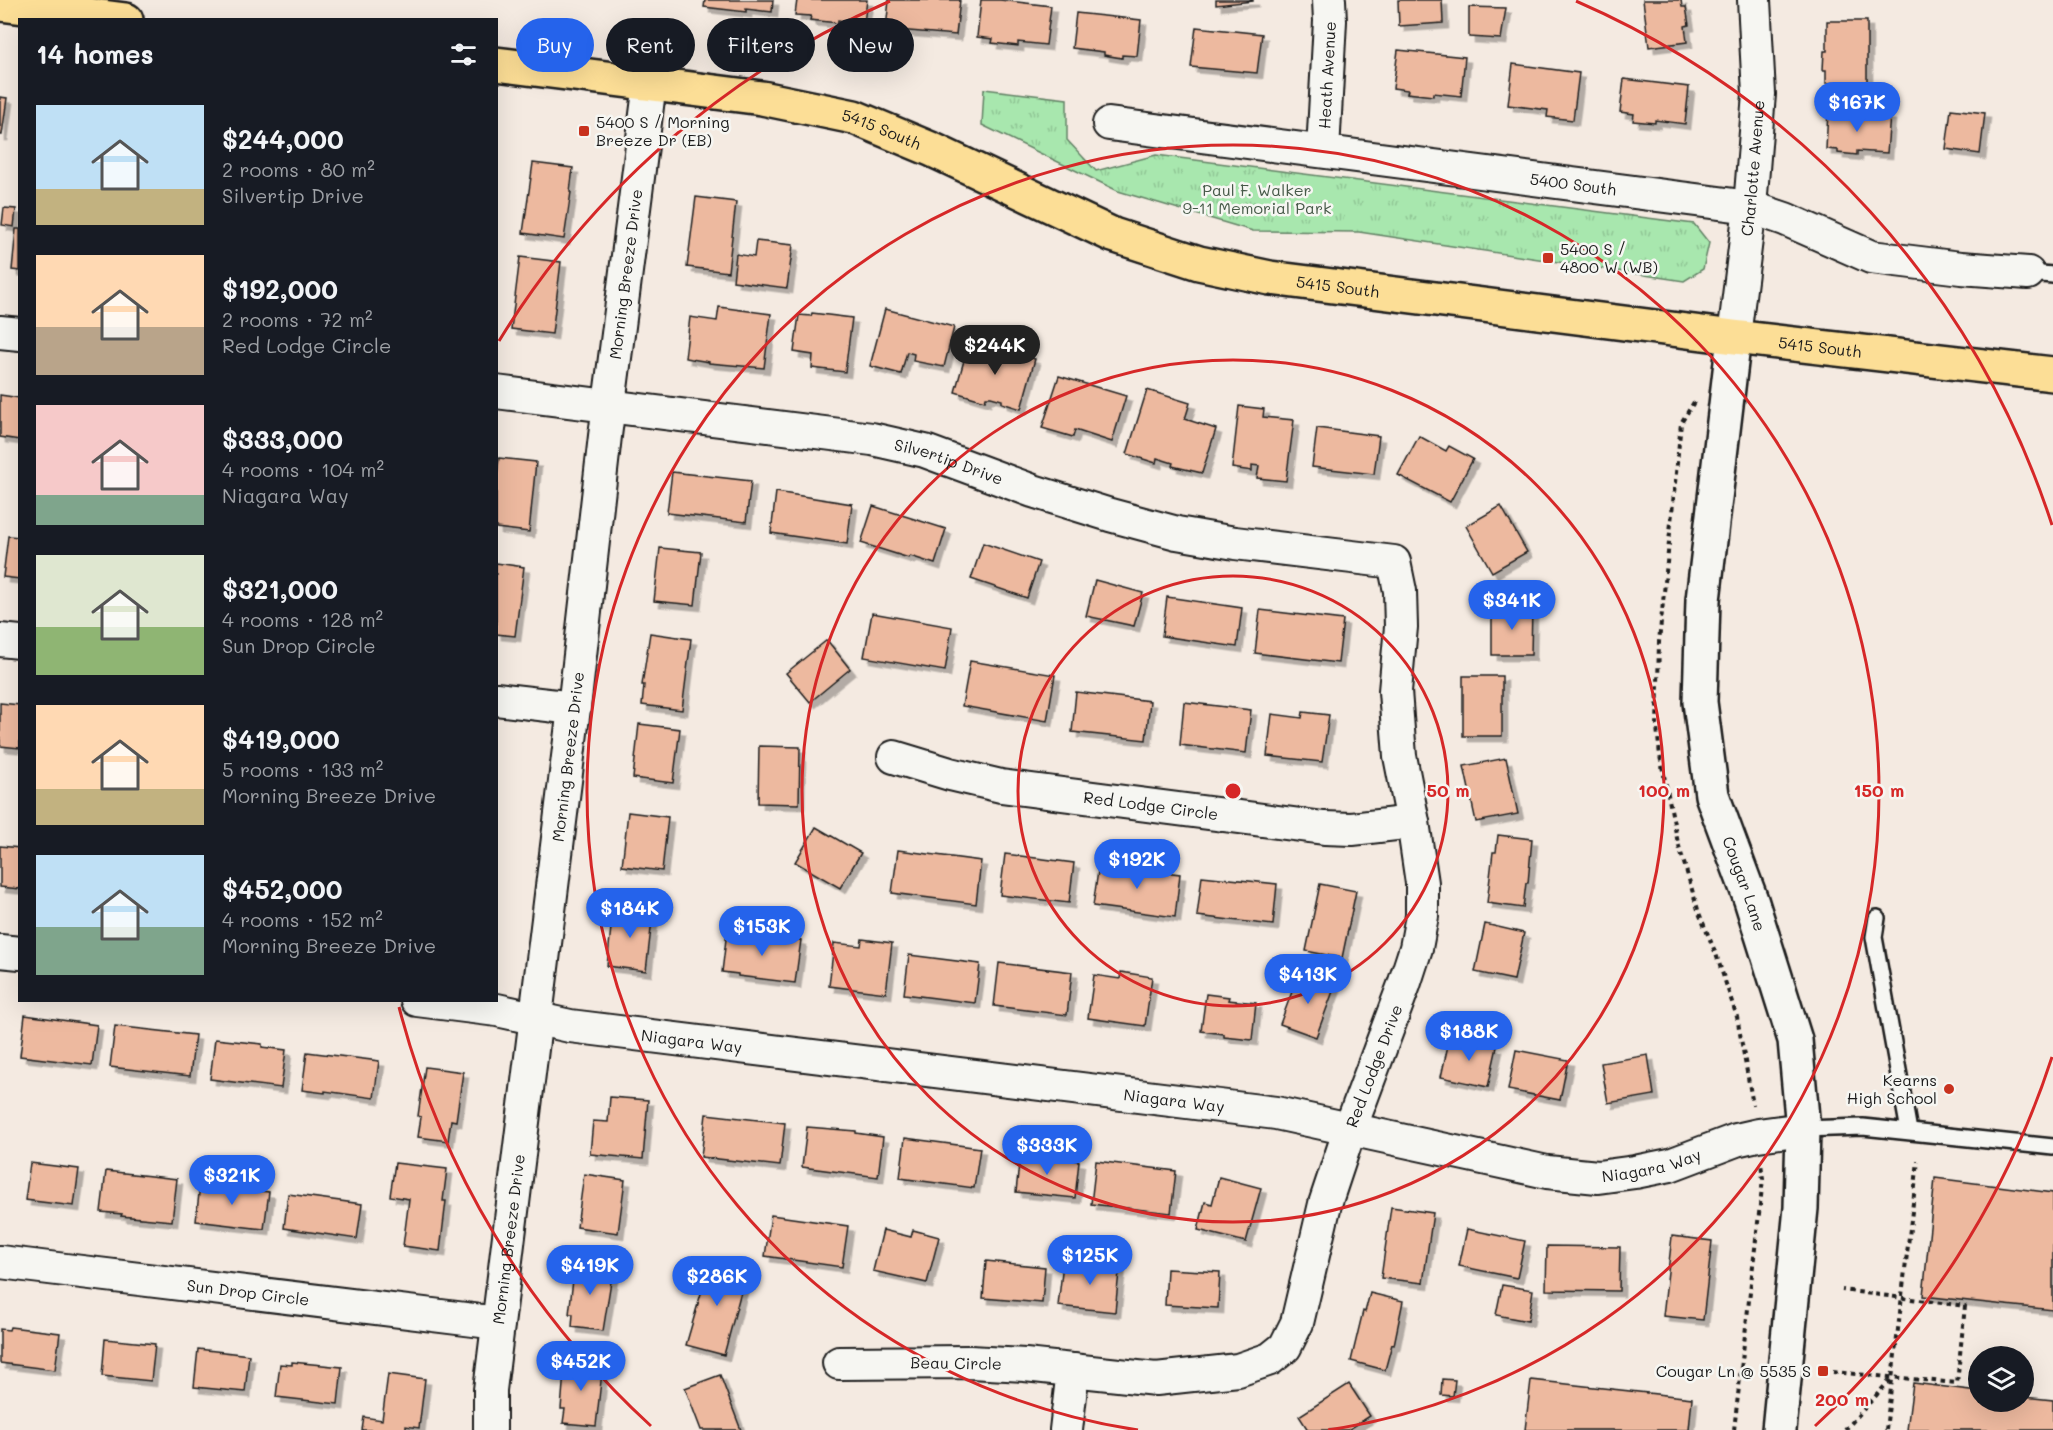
<!DOCTYPE html>
<meta charset="utf-8">
<style>
body{margin:0;font-family:Mali,sans-serif;background:#20242c;color:#f1f3f6;height:100vh;display:flex;flex-direction:column;font-size:22px;white-space:nowrap}
*{box-sizing:border-box;margin:0}
p{font-size:20px;color:#9ea1a6}
.icon{flex:none;width:33px;height:33px;fill:none;stroke:currentColor;stroke-width:2;stroke-linecap:round;stroke-linejoin:round}
.map{position:relative;flex:1;overflow:hidden}
.panel{position:absolute;left:18px;top:18px;width:480px;height:984px;display:flex;flex-direction:column;background:#171b24;border-radius:0px;box-shadow:0 6px 24px #0002}
.panel>*{flex:none}
.banner{position:absolute;left:516px;top:18px;width:570px;height:54px;display:flex;gap:12px}
.buttons{position:absolute;left:1968px;top:1346px;display:grid;gap:12px}
.buttons a{display:grid;place-items:center;width:66px;height:66px;border-radius:50%;background:#171b24;box-shadow:0 6px 24px #0002;font-size:30px}
.price{position:absolute;translate:-50% -51px;padding:0 14px;border-radius:21px;background:#2563eb;color:#fff;font-size:20px;line-height:39px;filter:drop-shadow(0 2px 3px #0008)}
.price::after{content:'';position:absolute;left:50%;top:36px;width:18px;height:14px;margin-left:-9px;background:inherit;clip-path:polygon(0 0,100% 0,50% 100%)}
.price.on{background:#222;color:#fff}
ul{padding:0;list-style:none}
li{display:flex;align-items:center;gap:18px;height:150px;padding:0 18px}
li span{display:grid;place-items:center;flex:none;width:168px;height:120px;border-radius:0px;color:#555}
li>.icon{margin-inline-start:auto}
span .icon{width:72px;height:72px;fill:#fffc;stroke-width:1}
li b{font-size:26px}
h2{display:flex;justify-content:space-between;align-items:center;height:72px;padding:0 18px;font-size:26px}
.tag{padding:0 21px;border-radius:27px;background:#171b24;box-shadow:0 6px 24px #0002;font-size:21px;line-height:54px}
.tag.on{background:#2563eb;color:#fff}
.map>svg:first-child{display:block}
</style>
<div class="map">
<svg width="2053" height="1430" viewBox="0 0 2053 1430">
<defs>
<pattern id="park-tufts" width="24" height="20" patternUnits="userSpaceOnUse" patternTransform="scale(1.5)"><rect width="24" height="20" fill="#a8e7ae"/><path d="M3 7l-1-3M5 7V3M7 7l1-3M15 17l-1-3M17 17v-4M19 17l1-3" fill="none" stroke="#90c695"/></pattern>
<filter id="shadow"><feDropShadow dx="5.5" dy="5.5" stdDeviation="0" flood-color="#0004"/></filter>
</defs>
<rect width="100%" height="100%" fill="#f4eae1"/>
<filter id="ink" filterUnits="userSpaceOnUse"><feTurbulence type="fractalNoise" baseFrequency=".0167" numOctaves="2"/><feDisplacementMap in="SourceGraphic" scale="12" xChannelSelector="R" yChannelSelector="G"/><feConvolveMatrix kernelMatrix="1 2 1 2 8 2 1 2 1" color-interpolation-filters="sRGB"/></filter>
<g filter="url(#ink)">
<polygon fill="url(#park-tufts)" stroke="#628265" stroke-width="1.5" points="984,89 1067,99 1067,140 1096,171 1156,155 1694,224 1709,243 1703,269 1684,281 1359,232 1253,231 1118,191 982,125"/>
<g fill="#edb99f" stroke="#1c1c1c" stroke-width="1.5" filter="url(#shadow)">
<polygon points="705,0 773,0 772,12 746,9 746,12 704,7"/>
<polygon points="797,0 867,0 864,23 838,20 838,23 810,20 811,16 795,15"/>
<polygon points="889,0 960,0 956,35 886,29"/>
<polygon points="981,0 1000,0 1051,6 1046,45 1018,42 1018,46 992,43 993,39 977,37"/>
<polygon points="1216,0 1253,0 1253,1 1216,5"/>
<polygon points="1398,0 1442,0 1443,23 1399,26"/>
<polygon points="1643,0 1681,0 1682,7 1686,7 1689,25 1685,26 1687,42 1649,47"/>
<polygon points="1469,7 1506,8 1501,39 1469,37"/>
<polygon points="1076,13 1141,20 1137,56 1122,55 1122,58 1104,55 1104,52 1072,48"/>
<polygon points="1827,21 1867,21 1867,83 1826,83 1826,70 1823,70 1824,51 1827,51"/>
<polygon points="1196,27 1262,34 1257,73 1191,67"/>
<polygon points="1398,50 1465,57 1461,96 1433,93 1433,96 1407,93 1408,90 1393,88"/>
<polygon points="1513,64 1579,73 1573,120 1547,117 1548,110 1508,105"/>
<polygon points="1624,79 1689,87 1685,124 1655,120 1655,123 1633,121 1634,114 1620,112"/>
<polygon points="0,97 7,98 2,135 0,135"/>
<polygon points="1951,109 1985,113 1980,154 1946,149"/>
<polygon points="1828,111 1890,115 1887,153 1857,151 1857,155 1838,153 1838,150 1826,149"/>
<polygon points="533,163 573,168 570,192 571,192 564,239 523,233"/>
<polygon points="696,197 736,202 728,272 687,267"/>
<polygon points="4,208 16,209 14,227 2,225"/>
<polygon points="16,229 20,229 20,271 12,270"/>
<polygon points="756,241 793,245 787,288 733,281 736,254 754,257"/>
<polygon points="520,257 561,262 552,334 511,329"/>
<polygon points="719,307 771,314 764,368 709,363 709,362 685,358 690,317 717,321"/>
<polygon points="885,309 954,327 944,367 913,361 914,354 907,352 901,374 870,366"/>
<polygon points="812,313 852,318 845,372 812,368 813,355 794,352 799,315 811,316"/>
<polygon points="969,343 1011,355 1011,352 1035,359 1021,409 1002,403 1002,400 991,397 986,397 985,401 955,392"/>
<polygon points="1059,376 1126,396 1112,442 1075,430 1073,437 1042,428"/>
<polygon points="1147,390 1190,403 1185,419 1216,429 1202,473 1172,466 1173,463 1157,458 1156,463 1127,454"/>
<polygon points="0,395 20,398 20,440 0,437"/>
<polygon points="1239,406 1264,409 1263,417 1294,420 1286,481 1257,478 1259,466 1252,465 1252,471 1232,468"/>
<polygon points="1317,428 1379,436 1374,474 1312,467"/>
<polygon points="1419,436 1446,451 1449,446 1473,459 1450,502 1398,475"/>
<polygon points="499,458 536,462 529,532 496,528 496,486"/>
<polygon points="672,472 751,481 746,522 667,513"/>
<polygon points="776,492 852,504 847,544 771,533"/>
<polygon points="873,506 946,529 935,564 910,556 909,558 861,543"/>
<polygon points="1501,506 1527,552 1492,572 1466,526"/>
<polygon points="8,536 20,537 20,579 3,577"/>
<polygon points="983,543 1039,562 1027,598 971,579"/>
<polygon points="660,548 701,552 695,605 654,601"/>
<polygon points="496,563 524,567 515,636 496,634"/>
<polygon points="1095,580 1143,593 1134,626 1086,616"/>
<polygon points="1167,597 1242,608 1237,647 1162,636"/>
<polygon points="1492,608 1532,608 1531,655 1492,655"/>
<polygon points="1260,610 1343,620 1338,663 1255,653"/>
<polygon points="872,613 952,627 945,671 864,657"/>
<polygon points="650,633 691,639 682,710 642,705 644,685 642,685"/>
<polygon points="827,640 850,669 810,702 786,673"/>
<polygon points="970,661 1055,675 1047,721 962,706"/>
<rect x="1463" y="676" width="39" height="60"/>
<polygon points="1076,692 1150,701 1146,740 1072,732"/>
<polygon points="1184,702 1251,710 1246,753 1180,745"/>
<polygon points="0,703 20,705 20,748 0,746"/>
<polygon points="1303,712 1329,715 1322,762 1267,756 1272,714 1302,718"/>
<polygon points="639,724 680,729 673,783 633,778"/>
<polygon points="759,746 800,747 799,804 758,803"/>
<polygon points="1506,758 1518,814 1476,822 1464,766"/>
<polygon points="628,812 668,817 662,871 622,866"/>
<polygon points="816,827 861,853 840,888 795,862"/>
<polygon points="1498,835 1532,839 1528,883 1526,883 1523,908 1487,903 1493,852 1496,852"/>
<polygon points="0,846 20,848 20,889 0,887"/>
<polygon points="898,850 981,861 976,904 892,893"/>
<polygon points="1005,854 1074,863 1069,903 1000,895"/>
<polygon points="1099,864 1180,874 1175,917 1093,906"/>
<polygon points="1202,876 1277,884 1273,925 1197,916"/>
<polygon points="1320,884 1356,891 1342,958 1306,951"/>
<polygon points="613,908 653,912 646,971 607,966"/>
<polygon points="1485,924 1524,933 1514,980 1475,972"/>
<polygon points="727,931 801,940 795,983 738,976 738,974 722,972"/>
<polygon points="862,939 892,943 886,993 829,986 834,943 861,946"/>
<polygon points="909,955 980,964 975,1003 904,994"/>
<polygon points="999,963 1072,972 1067,1015 994,1006"/>
<polygon points="1121,972 1152,977 1145,1026 1088,1018 1094,975 1120,979"/>
<polygon points="1299,973 1335,986 1316,1037 1280,1024"/>
<polygon points="1206,994 1229,997 1228,1000 1256,1003 1252,1040 1224,1037 1224,1034 1201,1031"/>
<polygon points="25,1015 97,1025 92,1065 20,1056"/>
<polygon points="115,1026 195,1035 190,1076 110,1067"/>
<polygon points="1450,1036 1497,1047 1488,1087 1441,1077"/>
<polygon points="215,1039 262,1044 262,1047 286,1050 281,1088 210,1079"/>
<polygon points="1516,1050 1568,1060 1560,1100 1508,1090"/>
<polygon points="307,1052 379,1061 374,1098 325,1091 325,1093 302,1090"/>
<polygon points="1648,1055 1654,1095 1608,1103 1601,1063"/>
<polygon points="425,1067 463,1072 456,1121 451,1120 448,1141 418,1137 421,1117 418,1116"/>
<polygon points="610,1097 648,1100 643,1159 590,1154 593,1121 608,1122"/>
<polygon points="706,1114 785,1123 780,1166 701,1157"/>
<polygon points="807,1127 856,1131 856,1133 883,1137 878,1177 802,1167"/>
<polygon points="905,1138 980,1148 974,1188 900,1178"/>
<polygon points="1020,1154 1079,1161 1075,1198 1016,1192"/>
<polygon points="1096,1161 1176,1171 1171,1213 1091,1204"/>
<polygon points="30,1163 79,1169 74,1206 25,1200"/>
<polygon points="395,1163 447,1169 443,1201 446,1201 440,1251 403,1246 409,1199 390,1196"/>
<polygon points="106,1171 177,1179 172,1221 121,1216 122,1214 101,1212"/>
<polygon points="584,1174 625,1180 618,1233 577,1227"/>
<polygon points="1219,1177 1261,1188 1246,1242 1198,1230 1205,1202 1212,1204"/>
<polygon points="1935,1178 2053,1193 2053,1310 1923,1296"/>
<polygon points="200,1184 269,1192 264,1229 196,1221"/>
<polygon points="288,1194 362,1204 357,1239 284,1228"/>
<polygon points="1391,1207 1433,1213 1423,1283 1381,1278"/>
<polygon points="771,1215 848,1226 842,1267 765,1256"/>
<polygon points="1467,1229 1525,1241 1517,1278 1459,1266"/>
<polygon points="883,1230 911,1237 913,1230 939,1237 927,1283 873,1271"/>
<polygon points="1672,1236 1712,1241 1703,1320 1663,1316"/>
<polygon points="1547,1246 1620,1247 1619,1291 1546,1290"/>
<polygon points="711,1259 747,1269 724,1355 686,1345"/>
<polygon points="1090,1259 1120,1262 1115,1312 1058,1306 1063,1263 1090,1266"/>
<polygon points="986,1261 1045,1267 1042,1303 983,1298"/>
<polygon points="575,1263 613,1269 603,1331 572,1327 573,1314 569,1314"/>
<polygon points="1167,1269 1220,1272 1218,1308 1165,1305"/>
<polygon points="1502,1285 1533,1290 1528,1321 1496,1315"/>
<polygon points="1370,1293 1403,1301 1394,1345 1392,1344 1385,1370 1351,1361 1363,1311 1365,1312"/>
<polygon points="10,1327 60,1333 55,1370 0,1363 0,1329 9,1330"/>
<polygon points="105,1339 155,1344 151,1381 102,1376"/>
<polygon points="198,1349 249,1355 245,1392 194,1387"/>
<polygon points="565,1360 603,1363 596,1426 563,1423 565,1409 561,1409"/>
<polygon points="292,1362 342,1367 338,1404 276,1397 280,1364 292,1365"/>
<polygon points="388,1374 425,1379 419,1428 406,1426 406,1430 362,1430 364,1417 382,1420"/>
<polygon points="720,1375 741,1430 701,1430 685,1388"/>
<polygon points="1442,1379 1455,1380 1453,1396 1441,1395"/>
<polygon points="1531,1380 1692,1398 1689,1430 1525,1430"/>
<polygon points="1913,1383 1978,1391 1978,1401 2024,1401 2024,1397 2053,1400 2053,1430 1907,1430"/>
<polygon points="1349,1384 1370,1416 1348,1430 1308,1430 1299,1416"/>
</g>
<g fill="none" stroke-linecap="round" stroke-linejoin="round">
<g stroke="#1c1c1c" stroke-width="20">
<g id="service">
<polyline points="2028,273 2053,275"/>
<polyline points="1877,918 1874,937 1909,1131"/>
<polyline points="1803,1129 1863,1127 2053,1147"/>
</g>
</g>
<g stroke="#1c1c1c" stroke-width="36">
<g id="minor">
<path id="s1" d="M 1109,124 L 1750,207 L 1785,219 L 1871,257 L 1961,268 L 2028,273"/>
<path id="s2" d="M 1323,151 L 1330,21 L 1329,0"/>
<polyline points="0,332 20,334"/>
<path id="s3" d="M 1734,337 L 1750,207 L 1759,94 L 1754,0"/>
<path id="s4" d="M 496,392 L 872,439 L 925,451 L 1033,491 L 1110,515 L 1177,533 L 1235,543 L 1394,562 L 1400,591 L 1401,627 L 1395,691 L 1400,756 L 1413,822 L 1422,883 L 1422,916 L 1416,948 L 1404,985 L 1350,1129 L 1325,1204 L 1297,1323 L 1285,1347 L 1270,1359 L 1238,1370 L 1156,1379 L 1025,1365 L 970,1362 L 839,1363"/>
<polyline points="0,640 20,642"/>
<polyline points="496,699 574,708"/>
<path id="s5" d="M 894,757 L 950,774 L 1001,786 L 1324,828 L 1352,829 L 1413,822"/>
<polyline points="0,951 20,953"/>
<path id="s6" d="M 417,1000 L 497,1010 L 570,1026 L 1276,1113 L 1547,1172 L 1598,1177 L 1635,1172 L 1670,1165 L 1736,1140 L 1758,1135 L 1803,1129"/>
<path id="s7" d="M 0,1262 L 498,1323"/>
<path id="s8" d="M 490,1430 L 490,1390 L 574,708 L 605,436 L 650,83"/>
<polyline points="1066,1430 1073,1370"/>
</g>
</g>
<g stroke="#1c1c1c" stroke-width="38">
<g id="secondary">
<path id="s9" d="M 1734,337 L 1703,600 L 1700,702 L 1712,795 L 1751,900 L 1795,1040 L 1803,1129 L 1801,1208 L 1779,1430"/>
</g>
</g>
<g stroke="#1c1c1c" stroke-width="38">
<g id="primary">
<polyline points="0,4 126,20"/>
<path id="s10" d="M 496,64 L 762,98 L 854,117 L 933,150 L 1113,235 L 1199,263 L 1270,278 L 1734,337 L 2053,374"/>
</g>
</g>
<g stroke="#1c1c1c" stroke-width="4" stroke-dasharray="4.5 4.5" stroke-linecap="butt">
<polyline points="1694,402 1681,423 1659,642 1657,727 1660,756 1678,843 1699,913 1716,954 1737,1017 1753,1105"/>
<polyline points="1833,1372 1957,1383 1965,1306 1842,1290"/>
<polyline points="1734,1430 1763,1179 1761,1163"/>
<polyline points="1845,1430 1891,1379"/>
<polyline points="1886,1430 1918,1161"/>
</g>
<use href="#service" stroke="#f6f6f2" stroke-width="15"/>
<use href="#minor" stroke="#f6f6f2" stroke-width="32"/>
<use href="#secondary" stroke="#f6f6f2" stroke-width="33"/>
<use href="#primary" stroke="#fcde96" stroke-width="33"/>
</g>
</g>
<g fill="none" stroke="#d62828" stroke-width="3">
<circle cx="1233" cy="791" r="215"/>
<circle cx="1233" cy="791" r="431"/>
<path d="M1138 1430A646 646 0 1 1 1328 1430"/>
<path d="M2052 1057A861 861 0 0 1 1815 1426M651 1426A861 861 0 0 1 399 1007M499 341A861 861 0 0 1 890 1M1576 1A861 861 0 0 1 2052 525"/>
</g>
<g fill="#c8321e" stroke="#f6f6f2" stroke-width="2">
<rect x="578" y="125" width="12" height="12" rx="3"/>
<rect x="1542" y="252" width="12" height="12" rx="3"/>
<circle cx="1949" cy="1089" r="6"/>
<rect x="1817" y="1365" width="12" height="12" rx="3"/>
</g>
<g text-anchor="middle" stroke-width="5" stroke-linejoin="round" paint-order="stroke">
<g font-size="16" fill="#1c1c1c" stroke="#f6f6f2">
<text dy="6" stroke="none"><textPath href="#s2" startOffset="76">Heath Avenue</textPath></text>
<text dy="6" stroke="none"><textPath href="#s10" startOffset="392">5415 South</textPath></text>
<text dy="6" stroke="none"><textPath href="#s3" startOffset="170">Charlotte Avenue</textPath></text>
<text dy="6" stroke="none"><textPath href="#s1" startOffset="468">5400 South</textPath></text>
<text dy="6" stroke="none"><textPath href="#s8" startOffset="1164">Morning Breeze Drive</textPath></text>
<text dy="6" stroke="none"><textPath href="#s10" startOffset="878">5415 South</textPath></text>
<text dy="6" stroke="none"><textPath href="#s10" startOffset="1364">5415 South</textPath></text>
<text dy="6" stroke="none"><textPath href="#s4" startOffset="459">Silvertip Drive</textPath></text>
<text dy="6" stroke="none"><textPath href="#s8" startOffset="678">Morning Breeze Drive</textPath></text>
<text dy="6" stroke="none"><textPath href="#s5" startOffset="262">Red Lodge Circle</textPath></text>
<text dy="6" stroke="none"><textPath href="#s9" startOffset="555">Cougar Lane</textPath></text>
<text dy="6" stroke="none"><textPath href="#s6" startOffset="278">Niagara Way</textPath></text>
<text transform="translate(1374 1066) rotate(-69)" y="6">Red Lodge Drive</text>
<text dy="6" stroke="none"><textPath href="#s6" startOffset="764">Niagara Way</textPath></text>
<text dy="6" stroke="none"><textPath href="#s6" startOffset="1250">Niagara Way</textPath></text>
<text dy="6" stroke="none"><textPath href="#s8" startOffset="192">Morning Breeze Drive</textPath></text>
<text dy="6" stroke="none"><textPath href="#s7" startOffset="250">Sun Drop Circle</textPath></text>
<text transform="translate(956 1363) rotate(1)" y="6">Beau Circle</text>
</g>
<g font-size="16" fill="#1c1c1c" stroke="#f6f6f2" text-anchor="start">
<text x="596" y="128">5400 S / Morning<tspan x="596" dy="18">Breeze Dr (EB)</tspan></text>
<text x="1560" y="255">5400 S /<tspan x="1560" dy="18">4800 W (WB)</tspan></text>
<text x="1937" y="1086" text-anchor="end">Kearns<tspan x="1937" dy="18">High School</tspan></text>
<text x="1811" y="1377" text-anchor="end">Cougar Ln @ 5535 S</text>
</g>
<g font-size="16" fill="#465948" stroke="#f6f6f2">
<text x="1257" y="196">Paul F. Walker<tspan x="1257" dy="18">9-11 Memorial Park</tspan></text>
</g>
</g>
<circle cx="1233" cy="791" r="9" fill="#d62828" stroke="#f6f6f2" stroke-width="3"/>
<g font-size="18" text-anchor="middle" font-weight="bold" fill="#d62828" stroke="#f6f6f2" stroke-width="5" stroke-linejoin="round" paint-order="stroke">
<text x="1448" y="797">50 m</text>
<text x="1664" y="797">100 m</text>
<text x="1879" y="797">150 m</text>
<text x="1842" y="1406">200 m</text>
</g>
</svg>
<div class="buttons">
<a><svg class="icon" aria-label="layers" viewBox="0 0 24 24"><path d="M12 4l9 5-9 5-9-5zM3 14l9 5 9-5"/></svg></a>
</div>
<b class="price" style="left:1857px;top:133px">$167K</b>
<b class="price on" style="left:995px;top:376px">$244K</b>
<b class="price" style="left:1512px;top:631px">$341K</b>
<b class="price" style="left:1137px;top:890px">$192K</b>
<b class="price" style="left:630px;top:939px">$184K</b>
<b class="price" style="left:762px;top:957px">$153K</b>
<b class="price" style="left:1308px;top:1005px">$413K</b>
<b class="price" style="left:1469px;top:1062px">$188K</b>
<b class="price" style="left:1047px;top:1176px">$333K</b>
<b class="price" style="left:232px;top:1206px">$321K</b>
<b class="price" style="left:1090px;top:1286px">$125K</b>
<b class="price" style="left:590px;top:1296px">$419K</b>
<b class="price" style="left:717px;top:1307px">$286K</b>
<b class="price" style="left:581px;top:1392px">$452K</b>
<div class="banner">
<a class="tag on">Buy</a>
<a class="tag">Rent</a>
<a class="tag">Filters</a>
<a class="tag">New</a>
</div>
<section class="panel">
<h2>14 homes<svg class="icon" aria-label="filters" viewBox="0 0 24 24"><path d="M4 7h16M4 17h16"/><circle cx="9" cy="7" r="2"/><circle cx="15" cy="17" r="2"/></svg></h2>
<ul>
<li><span style="background:linear-gradient(#bfe0f5 70%,#c2b280 0)"><svg class="icon" aria-label="home" viewBox="0 0 24 24"><path d="M3 11l9-7 9 7M6 9v11h12V9"/></svg></span><div><b>$244,000</b><p>2 rooms · 80 m²</p><p>Silvertip Drive</p></div></li>
<li><span style="background:linear-gradient(#ffd9b3 60%,#b9a48a 0)"><svg class="icon" aria-label="home" viewBox="0 0 24 24"><path d="M3 11l9-7 9 7M6 9v11h12V9"/></svg></span><div><b>$192,000</b><p>2 rooms · 72 m²</p><p>Red Lodge Circle</p></div></li>
<li><span style="background:linear-gradient(#f6c9c9 75%,#7fa58c 0)"><svg class="icon" aria-label="home" viewBox="0 0 24 24"><path d="M3 11l9-7 9 7M6 9v11h12V9"/></svg></span><div><b>$333,000</b><p>4 rooms · 104 m²</p><p>Niagara Way</p></div></li>
<li><span style="background:linear-gradient(#dfe7d0 60%,#8fb573 0)"><svg class="icon" aria-label="home" viewBox="0 0 24 24"><path d="M3 11l9-7 9 7M6 9v11h12V9"/></svg></span><div><b>$321,000</b><p>4 rooms · 128 m²</p><p>Sun Drop Circle</p></div></li>
<li><span style="background:linear-gradient(#ffd9b3 70%,#c2b280 0)"><svg class="icon" aria-label="home" viewBox="0 0 24 24"><path d="M3 11l9-7 9 7M6 9v11h12V9"/></svg></span><div><b>$419,000</b><p>5 rooms · 133 m²</p><p>Morning Breeze Drive</p></div></li>
<li><span style="background:linear-gradient(#bfe0f5 60%,#7fa58c 0)"><svg class="icon" aria-label="home" viewBox="0 0 24 24"><path d="M3 11l9-7 9 7M6 9v11h12V9"/></svg></span><div><b>$452,000</b><p>4 rooms · 152 m²</p><p>Morning Breeze Drive</p></div></li>
</ul>
</section>
</div>
